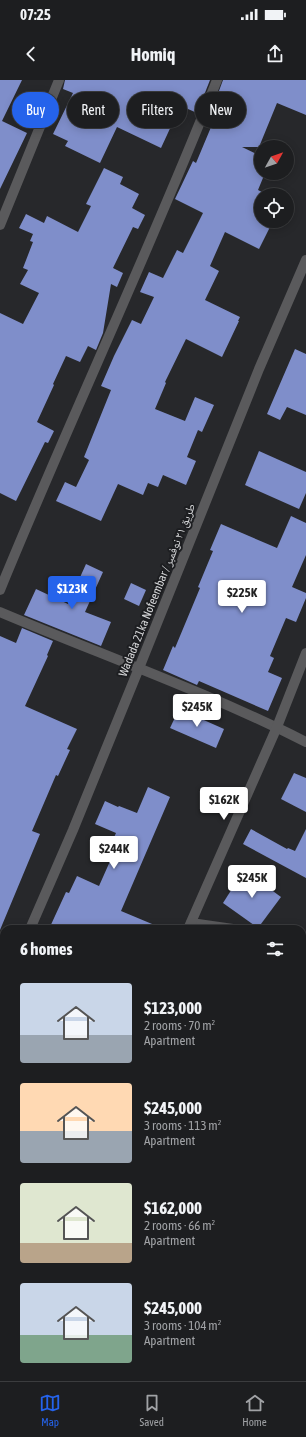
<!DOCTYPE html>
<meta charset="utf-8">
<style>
body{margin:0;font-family:"Asap Condensed","Noto Naskh Arabic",sans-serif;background:#2a2b2d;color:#f1f3f6;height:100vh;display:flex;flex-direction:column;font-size:15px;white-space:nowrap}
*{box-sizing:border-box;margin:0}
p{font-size:13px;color:#a0a2a5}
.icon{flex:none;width:22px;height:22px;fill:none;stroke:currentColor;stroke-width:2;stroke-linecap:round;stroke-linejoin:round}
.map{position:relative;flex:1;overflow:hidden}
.panel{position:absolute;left:0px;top:845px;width:306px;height:456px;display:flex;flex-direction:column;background:#1d1e20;border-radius:12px 12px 0 0;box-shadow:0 2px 10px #0003,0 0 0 1px #3b3c3e}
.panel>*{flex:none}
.top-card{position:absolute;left:12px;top:12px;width:282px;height:36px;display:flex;gap:8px}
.needle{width:26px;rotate:50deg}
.buttons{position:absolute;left:254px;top:60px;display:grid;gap:8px}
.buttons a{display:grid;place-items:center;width:40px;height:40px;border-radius:50%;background:#1d1e20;box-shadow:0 2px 10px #0003,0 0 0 1px #3b3c3e;font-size:20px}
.price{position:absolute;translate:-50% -34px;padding:0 9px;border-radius:4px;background:#fff;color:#222;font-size:13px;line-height:26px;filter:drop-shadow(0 1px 2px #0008)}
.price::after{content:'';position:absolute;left:50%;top:24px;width:12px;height:9px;margin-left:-6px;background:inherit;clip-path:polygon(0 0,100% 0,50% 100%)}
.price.on{background:#2563eb;color:#fff}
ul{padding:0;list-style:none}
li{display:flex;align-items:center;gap:12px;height:100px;padding:0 20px}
li span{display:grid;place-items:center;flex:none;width:112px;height:80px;border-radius:4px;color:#555}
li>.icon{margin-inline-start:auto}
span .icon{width:48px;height:48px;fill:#fffc;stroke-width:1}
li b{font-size:17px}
h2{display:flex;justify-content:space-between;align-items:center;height:48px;padding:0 20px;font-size:17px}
.chip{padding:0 14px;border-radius:18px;background:#1d1e20;box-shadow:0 2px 10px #0003,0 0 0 1px #3b3c3e;font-size:14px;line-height:36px}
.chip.on{background:#2563eb;color:#fff}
.status{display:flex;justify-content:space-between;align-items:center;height:28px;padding:0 20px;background:#1d1e20;direction:ltr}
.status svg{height:11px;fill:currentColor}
header{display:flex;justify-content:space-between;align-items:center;height:52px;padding:0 20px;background:#1d1e20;font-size:18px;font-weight:700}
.tab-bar{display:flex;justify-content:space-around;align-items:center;height:56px;border-top:1px solid #3b3c3e;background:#1d1e20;font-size:11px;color:#a0a2a5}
.tab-bar a{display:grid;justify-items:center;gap:2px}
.tab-bar .on{color:#2563eb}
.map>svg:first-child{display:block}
</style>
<div class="status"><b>07:25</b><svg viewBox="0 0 49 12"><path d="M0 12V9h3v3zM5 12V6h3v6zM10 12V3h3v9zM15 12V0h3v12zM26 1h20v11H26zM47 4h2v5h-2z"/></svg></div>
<header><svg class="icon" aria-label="back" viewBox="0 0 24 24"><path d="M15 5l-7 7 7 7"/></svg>Homiq<svg class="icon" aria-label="share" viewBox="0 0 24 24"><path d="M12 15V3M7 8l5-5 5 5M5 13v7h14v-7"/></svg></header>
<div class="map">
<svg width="306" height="1301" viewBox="0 0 306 1301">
<rect width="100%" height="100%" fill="#27282b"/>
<g fill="#7f8eca">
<polygon points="0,0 22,0 2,41 27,53 0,109"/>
<polygon points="65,0 210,0 197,33 188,29 186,32 179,29 161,68 117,47 100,83 65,66 68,61 53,54 73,13 63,9"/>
<polygon points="223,0 306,0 306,35 277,23 259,67 242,67 261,76 261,93 265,93 258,110 268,115 261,115 261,141 273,141 259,169 225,152 210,186 219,191 205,220 240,237 238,241 239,241 222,277 186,259 165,302 166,303 155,329 185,341 195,317 214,325 202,352 198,350 187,377 196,381 186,405 163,395 158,407 148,403 143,415 118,404 101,441 56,421 65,402 76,407 89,380 84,377 111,310 101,306 114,276 132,240 141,244 154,217 140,212 149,192 163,198 177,170 183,173 203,133 175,119 193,81 196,83 214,40 209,38"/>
<polygon points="104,88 123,97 120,104 139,114 132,128 145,135 138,149 133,147 113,188 123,193 117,207 111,204 103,253 96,270 88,266 80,282 66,276 53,304 54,305 37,342 54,351 48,363 45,362 16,421 0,413 0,233 23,244 39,213 20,204 28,190 23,188 33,162 30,161 33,154 19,148 26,134 44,143 47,136 78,152 91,126 86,124"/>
<polygon points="295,269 306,274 306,335 287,327 280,340 267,334"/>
<polygon points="259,371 306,392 306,413 299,429 245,405"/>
<polygon points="291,436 306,443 306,475 292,507 306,513 306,518 296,542 286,538 270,576 274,578 268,592 282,598 268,631 199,601 197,605 163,590 173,566 175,568 200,508 198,507 213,471 210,470 221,444 277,468"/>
<polygon points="86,484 103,492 85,532 111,542 101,566 24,535 36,509 68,524"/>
<polygon points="131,503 146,510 139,526 124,519"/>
<polygon points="22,548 53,561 47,575 48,576 25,626 77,649 67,669 70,670 58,696 56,695 32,751 40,754 0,850 0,556 16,563"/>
<polygon points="179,629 224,649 216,668 170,648"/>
<polygon points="294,693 306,698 306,732 281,719"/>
<polygon points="148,707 170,717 121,831 164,849 49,849 66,812 69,813 77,796 99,806 111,779 105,777 116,753 95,744 105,721 118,727 119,726 137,733"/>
<polygon points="251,749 287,769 288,768 295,771 306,749 306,798 243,764"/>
<polygon points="244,790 281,817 258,848 223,823"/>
</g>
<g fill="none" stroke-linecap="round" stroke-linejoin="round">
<g stroke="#5a5a5c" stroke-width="10">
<polyline points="0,145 59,0"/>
<path d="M 0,510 C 70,339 149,172 217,0"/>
<path d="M 0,532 C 102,575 207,612 306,662"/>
<polyline points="191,843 233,849"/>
<polyline points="188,849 277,647 306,573"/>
<polyline points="302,890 306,893"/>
<polyline points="0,934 4,936"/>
<polyline points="302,938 306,927"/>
</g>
<g stroke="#5a5a5c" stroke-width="10">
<polyline points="30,849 73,750 139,588 259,289 306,180"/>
<polyline points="0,920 4,910"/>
</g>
</g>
<g text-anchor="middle" stroke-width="4" stroke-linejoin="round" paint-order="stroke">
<g font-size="12" fill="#d5d6d8" stroke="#1d1e21">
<text transform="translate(157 510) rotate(-68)" y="4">Wadada 21ka Nofeembar / طريق ٢١ نوفمبر</text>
</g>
</g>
</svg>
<div class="buttons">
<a><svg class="needle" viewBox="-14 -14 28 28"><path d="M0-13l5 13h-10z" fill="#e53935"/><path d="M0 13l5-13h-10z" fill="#a0a2a5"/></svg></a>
<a><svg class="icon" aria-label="locate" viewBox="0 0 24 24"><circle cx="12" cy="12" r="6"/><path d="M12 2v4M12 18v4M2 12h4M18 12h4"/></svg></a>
</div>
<b class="price on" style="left:72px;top:530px">$123K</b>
<b class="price" style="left:242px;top:534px">$225K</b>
<b class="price" style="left:197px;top:648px">$245K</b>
<b class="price" style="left:224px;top:741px">$162K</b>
<b class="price" style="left:114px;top:790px">$244K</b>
<b class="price" style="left:252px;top:819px">$245K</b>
<div class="top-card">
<a class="chip on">Buy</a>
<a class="chip">Rent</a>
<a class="chip">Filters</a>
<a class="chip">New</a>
</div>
<section class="panel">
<h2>6 homes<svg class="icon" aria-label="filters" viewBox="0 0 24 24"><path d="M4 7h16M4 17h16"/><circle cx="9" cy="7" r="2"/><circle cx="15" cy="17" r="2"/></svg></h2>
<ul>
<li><span style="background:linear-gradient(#c9d6e8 65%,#9aa5b1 0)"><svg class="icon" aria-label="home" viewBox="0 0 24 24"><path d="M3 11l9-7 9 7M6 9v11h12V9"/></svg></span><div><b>$123,000</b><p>2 rooms · 70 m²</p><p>Apartment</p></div></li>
<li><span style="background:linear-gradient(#ffd9b3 60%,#9aa5b1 0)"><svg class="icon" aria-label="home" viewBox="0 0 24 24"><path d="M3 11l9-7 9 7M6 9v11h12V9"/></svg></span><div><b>$245,000</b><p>3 rooms · 113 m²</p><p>Apartment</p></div></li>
<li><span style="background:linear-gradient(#dfe7d0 75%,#b9a48a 0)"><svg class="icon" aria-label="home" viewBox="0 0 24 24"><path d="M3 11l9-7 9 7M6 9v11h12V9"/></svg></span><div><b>$162,000</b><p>2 rooms · 66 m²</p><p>Apartment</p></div></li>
<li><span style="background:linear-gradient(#c9d6e8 65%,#7fa58c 0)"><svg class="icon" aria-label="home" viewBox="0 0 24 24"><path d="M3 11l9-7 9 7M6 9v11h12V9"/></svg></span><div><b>$245,000</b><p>3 rooms · 104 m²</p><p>Apartment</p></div></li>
</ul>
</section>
</div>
<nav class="tab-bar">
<a class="on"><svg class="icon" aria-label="map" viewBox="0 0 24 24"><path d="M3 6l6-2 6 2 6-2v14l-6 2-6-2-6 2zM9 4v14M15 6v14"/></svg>Map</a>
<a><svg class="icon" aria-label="saved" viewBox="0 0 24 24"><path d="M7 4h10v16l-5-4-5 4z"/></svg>Saved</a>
<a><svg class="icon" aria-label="home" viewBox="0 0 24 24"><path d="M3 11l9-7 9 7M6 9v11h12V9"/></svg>Home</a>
</nav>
